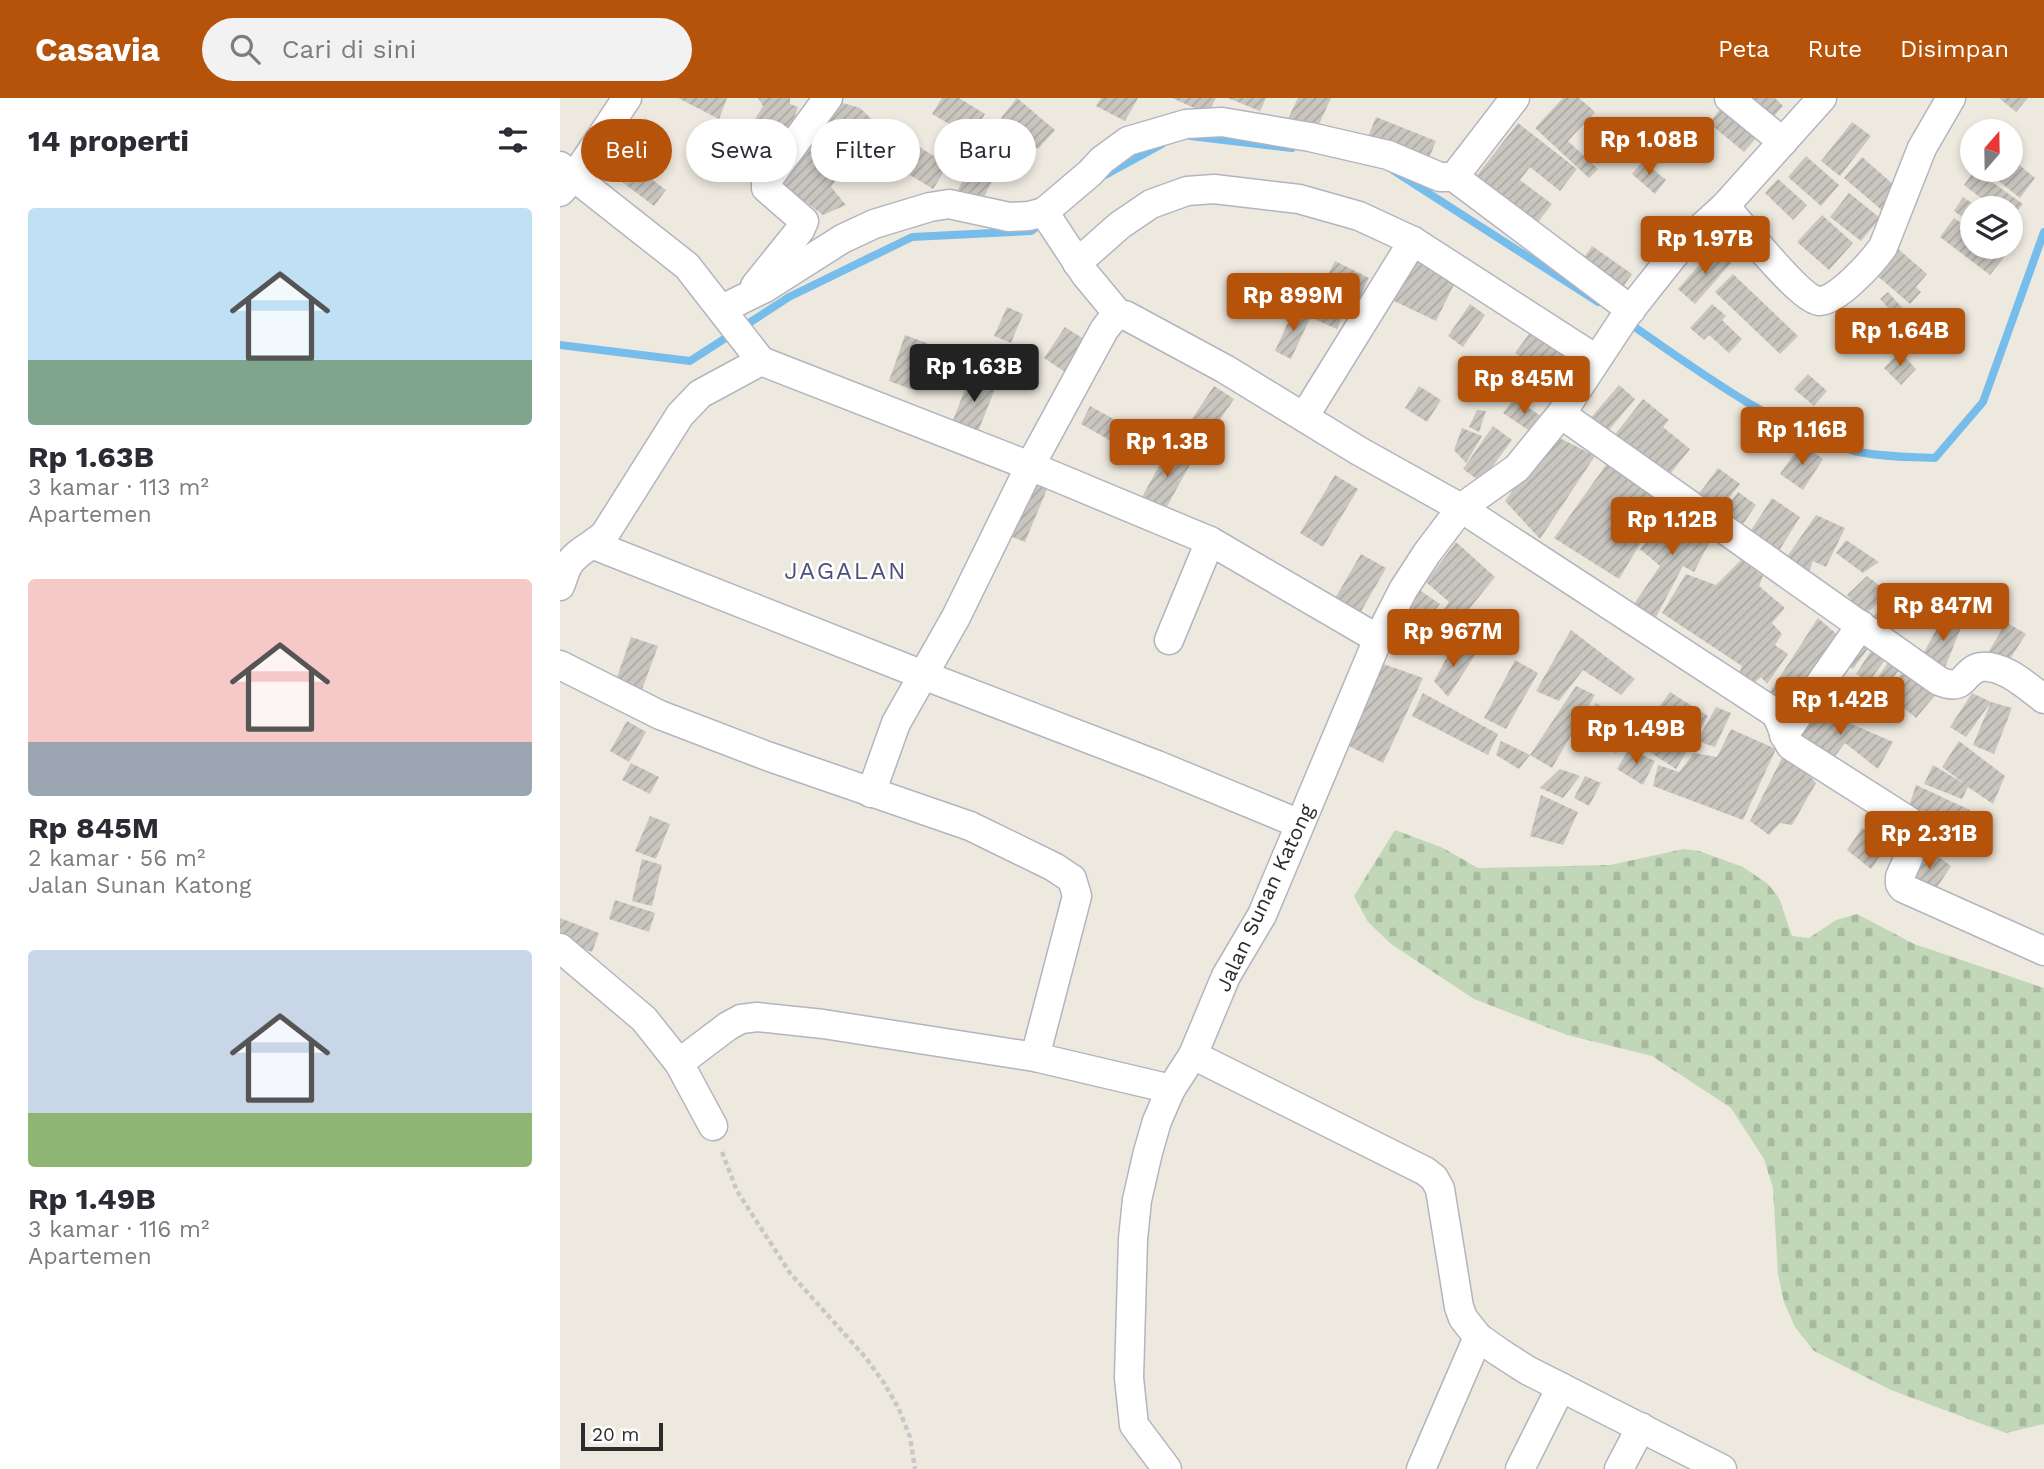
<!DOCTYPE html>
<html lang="id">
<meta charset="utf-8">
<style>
body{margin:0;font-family:"Work Sans",sans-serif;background:#f2f2f3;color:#2b2b33;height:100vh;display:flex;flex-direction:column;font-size:26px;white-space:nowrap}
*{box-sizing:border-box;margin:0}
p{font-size:23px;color:#7c7c81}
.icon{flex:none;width:38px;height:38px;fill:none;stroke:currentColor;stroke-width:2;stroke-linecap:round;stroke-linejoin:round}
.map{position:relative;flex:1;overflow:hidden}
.drawer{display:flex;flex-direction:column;background:#fff;width:560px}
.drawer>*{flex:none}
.hud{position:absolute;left:21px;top:21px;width:665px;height:63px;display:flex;gap:14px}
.needle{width:46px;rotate:20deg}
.tools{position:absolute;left:1400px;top:21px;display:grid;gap:14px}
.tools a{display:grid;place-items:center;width:63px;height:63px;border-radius:50%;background:#fff;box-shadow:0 4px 10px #0003;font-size:35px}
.scale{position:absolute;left:21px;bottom:18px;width:82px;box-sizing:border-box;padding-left:7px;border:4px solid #2c2c2c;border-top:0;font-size:19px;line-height:24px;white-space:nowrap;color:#2c2c2c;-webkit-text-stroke:5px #fff;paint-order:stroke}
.price{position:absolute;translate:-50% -60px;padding:0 16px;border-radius:7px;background:#b45309;color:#fff;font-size:23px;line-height:46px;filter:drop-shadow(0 2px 4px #0008)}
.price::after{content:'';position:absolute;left:50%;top:42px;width:21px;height:16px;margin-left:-10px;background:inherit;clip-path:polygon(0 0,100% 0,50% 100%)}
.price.active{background:#222;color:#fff}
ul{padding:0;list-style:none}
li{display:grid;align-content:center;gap:14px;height:371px;padding:0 28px}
li span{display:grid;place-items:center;height:217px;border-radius:7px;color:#555}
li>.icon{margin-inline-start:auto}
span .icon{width:126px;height:126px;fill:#fffc;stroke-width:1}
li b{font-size:30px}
h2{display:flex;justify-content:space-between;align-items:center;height:84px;padding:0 28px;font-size:30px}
.tag{padding:0 24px;border-radius:32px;background:#fff;box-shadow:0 4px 10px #0003;font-size:24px;line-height:63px}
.tag.active{background:#b45309;color:#fff}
header{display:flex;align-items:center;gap:42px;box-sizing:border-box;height:98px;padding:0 35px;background:#b45309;color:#fff}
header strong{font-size:33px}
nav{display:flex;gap:38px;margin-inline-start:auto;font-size:24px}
.search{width:490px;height:63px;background:#f2f2f3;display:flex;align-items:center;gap:18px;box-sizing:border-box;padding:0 24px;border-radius:38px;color:#7c7c81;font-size:26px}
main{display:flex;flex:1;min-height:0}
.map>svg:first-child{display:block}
</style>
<header>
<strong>Casavia</strong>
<div class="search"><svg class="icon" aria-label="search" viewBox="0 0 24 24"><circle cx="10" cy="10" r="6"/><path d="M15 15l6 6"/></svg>Cari di sini</div>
<nav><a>Peta</a><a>Rute</a><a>Disimpan</a></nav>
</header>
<main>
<section class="drawer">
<h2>14 properti<svg class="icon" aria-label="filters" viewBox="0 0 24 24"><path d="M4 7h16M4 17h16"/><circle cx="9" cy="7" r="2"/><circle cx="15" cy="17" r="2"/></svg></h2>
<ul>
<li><span style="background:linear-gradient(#bfe0f5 70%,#7fa58c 0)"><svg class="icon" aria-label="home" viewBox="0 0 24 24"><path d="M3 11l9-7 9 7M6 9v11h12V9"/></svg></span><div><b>Rp 1.63B</b><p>3 kamar · 113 m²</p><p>Apartemen</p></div></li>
<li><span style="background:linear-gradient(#f6c9c9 75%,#9aa5b1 0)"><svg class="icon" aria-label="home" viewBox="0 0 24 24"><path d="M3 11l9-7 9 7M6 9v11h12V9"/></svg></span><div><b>Rp 845M</b><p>2 kamar · 56 m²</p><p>Jalan Sunan Katong</p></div></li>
<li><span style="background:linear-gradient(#c9d6e8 75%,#8fb573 0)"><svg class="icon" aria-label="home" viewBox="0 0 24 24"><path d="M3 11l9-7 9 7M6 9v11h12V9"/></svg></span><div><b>Rp 1.49B</b><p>3 kamar · 116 m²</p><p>Apartemen</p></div></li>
</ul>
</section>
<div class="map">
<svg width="1484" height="1371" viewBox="0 0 1484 1371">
<defs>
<pattern id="cemetery-stones" width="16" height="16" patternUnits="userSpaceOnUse" patternTransform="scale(1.75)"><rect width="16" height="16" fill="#c2d7b7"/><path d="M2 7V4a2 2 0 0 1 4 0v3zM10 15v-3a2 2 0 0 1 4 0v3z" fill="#a7b99e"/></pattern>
<pattern id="building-hatch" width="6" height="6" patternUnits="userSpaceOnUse" patternTransform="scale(1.75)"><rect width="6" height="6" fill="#c9c6bf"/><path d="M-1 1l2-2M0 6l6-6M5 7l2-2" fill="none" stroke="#adaaa4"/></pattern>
</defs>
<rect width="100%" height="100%" fill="#eee9df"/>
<polygon fill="url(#cemetery-stones)" points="835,732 881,749 918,770 1050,767 1124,751 1139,753 1183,769 1208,786 1219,800 1232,838 1249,840 1276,822 1297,816 1354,846 1484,890 1484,1326 1446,1335 1331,1292 1254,1253 1235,1229 1224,1204 1218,1176 1213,1090 1204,1061 1171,1010 1092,958 1007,937 914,901 831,846 808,824 794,798"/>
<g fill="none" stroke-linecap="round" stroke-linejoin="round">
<g stroke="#76bdec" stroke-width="8">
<polyline points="630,38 732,50"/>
<polyline points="834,73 1038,204"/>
<polyline points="545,77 602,46"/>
<path d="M 1066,223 C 1134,270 1215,331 1294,353 C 1320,359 1349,359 1375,360 L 1423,304 L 1484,134"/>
<polyline points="0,247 130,263 229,199 352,139 471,133 479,127"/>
</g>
</g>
<g fill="url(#building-hatch)">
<polygon points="118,0 167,0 159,21"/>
<polygon points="198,0 230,0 230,6 238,9 234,21 207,61 181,44 203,8"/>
<polygon points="382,0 399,0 425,16 411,39 372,16"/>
<polygon points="457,0 495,32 478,51 441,20"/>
<polygon points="541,0 578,0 565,23 536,8"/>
<polygon points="612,0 656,0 648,16"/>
<polygon points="668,0 706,0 700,13"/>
<polygon points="738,0 771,0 755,35 727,23"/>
<polygon points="1003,0 1019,0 1035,14 1008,43 1038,71 1029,80 975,30"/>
<polygon points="1179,0 1215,0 1223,8 1207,26"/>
<polygon points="1439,0 1468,0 1456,14"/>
<polygon points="272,2 300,10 328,37 310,56 302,43 271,89 286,107 263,117 214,80"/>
<polygon points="1166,4 1202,33 1184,54 1149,25"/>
<polygon points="816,19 876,43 866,68 806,44"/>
<polygon points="1292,24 1311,38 1280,78 1261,63"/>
<polygon points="958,25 1017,71 1000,93 970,69 960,82 992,106 971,133 910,86"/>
<polygon points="342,38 388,67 373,91 327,63"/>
<polygon points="46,47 106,92 94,108 34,63"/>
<polygon points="1246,58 1279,87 1261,108 1228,79"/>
<polygon points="414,59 438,70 422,104 398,92"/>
<polygon points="1302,59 1342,94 1324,114 1284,80"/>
<polygon points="1451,60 1475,80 1460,100 1425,72 1451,72"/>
<polygon points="1083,63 1106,82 1095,96 1072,76"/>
<polygon points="1415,72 1463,106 1451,121 1451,110 1434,110 1404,87"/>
<polygon points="1218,81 1247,107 1233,122 1205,95"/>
<polygon points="1289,95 1320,120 1301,143 1270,119"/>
<polygon points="1403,99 1419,110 1412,110 1412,126 1394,113"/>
<polygon points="1262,117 1293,145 1269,172 1237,144"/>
<polygon points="1394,120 1412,133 1412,149 1433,149 1445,158 1430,177 1380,139"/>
<polygon points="1032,148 1072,176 1063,189 1023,161"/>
<polygon points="1155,149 1172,164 1135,206 1118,191"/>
<polygon points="1336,149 1367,176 1356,189 1361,194 1350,206 1314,175"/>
<polygon points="850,155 898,178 876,223 828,200"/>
<polygon points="775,163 809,180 798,203 763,186"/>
<polygon points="1173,176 1238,238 1220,256 1155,194"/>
<polygon points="1328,194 1348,216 1341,223 1320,201"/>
<polygon points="765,202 785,212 777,231 756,222"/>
<polygon points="910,206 925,217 903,249 888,238"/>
<polygon points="1152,206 1166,218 1162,222 1182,241 1169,255 1149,237 1144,242 1130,230"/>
<polygon points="447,209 463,216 451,245 434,238"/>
<polygon points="735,209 752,216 731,261 715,253"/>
<polygon points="977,225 1010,249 988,279 955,255"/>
<polygon points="505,229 530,245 508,276 484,260"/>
<polygon points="345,237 369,246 353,292 329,283"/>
<polygon points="1340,254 1356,271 1341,287 1324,270"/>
<polygon points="411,276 437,286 417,336 392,325"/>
<polygon points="1248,276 1267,293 1254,308 1234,291"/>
<polygon points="1059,287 1075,301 1045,337 1029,322"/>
<polygon points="654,288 674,301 646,342 626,330"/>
<polygon points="859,288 881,302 867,324 845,310"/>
<polygon points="954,300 984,320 974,336 943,315"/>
<polygon points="1083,301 1109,322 1103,329 1130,351 1110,376 1083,355 1080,359 1053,339"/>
<polygon points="530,308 568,329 558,347 521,326"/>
<polygon points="917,312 926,313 919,334 909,329"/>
<polygon points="933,328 952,342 921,384 903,371"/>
<polygon points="902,330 922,338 906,365 894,352"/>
<polygon points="992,336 1035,358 980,441 945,403"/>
<polygon points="1241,346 1263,361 1243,392 1220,376"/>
<polygon points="609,350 632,363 605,412 582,399"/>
<polygon points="1048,364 1105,404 1059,481 994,440"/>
<polygon points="1158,370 1180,386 1157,415 1136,400"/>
<polygon points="775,377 798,391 763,449 740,435"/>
<polygon points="466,380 488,389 465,444 443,435"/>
<polygon points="1178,394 1196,407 1179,432 1160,419"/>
<polygon points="1212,400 1240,419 1217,456 1188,437"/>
<polygon points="1116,410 1154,436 1134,474 1123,468 1096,519 1074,506 1100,468 1080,451"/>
<polygon points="1256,417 1285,430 1266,469 1253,463 1245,485 1222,466"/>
<polygon points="1286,442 1319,464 1303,475 1276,455"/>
<polygon points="896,444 935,479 893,531 880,517 889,504 866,484"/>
<polygon points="801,456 826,470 799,517 774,502"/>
<polygon points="1181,462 1203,478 1199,488 1225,510 1212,525 1222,536 1215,547 1228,556 1207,586 1201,579 1188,590 1177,581 1182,568 1102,515 1126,476 1156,487"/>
<polygon points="1307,478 1328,494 1305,518 1287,497"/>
<polygon points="1341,488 1358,501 1327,539 1311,521"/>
<polygon points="858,491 880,506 845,548 829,534"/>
<polygon points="1258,520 1280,539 1229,608 1210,594"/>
<polygon points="1381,523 1402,527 1384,572 1363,556"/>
<polygon points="1446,524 1466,536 1444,570 1424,562"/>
<polygon points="1011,532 1075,581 1061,597 1023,572 999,603 976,593"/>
<polygon points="71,539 98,548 80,597 54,588"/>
<polygon points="1296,541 1309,549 1293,571 1282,564"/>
<polygon points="895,545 915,557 888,599 874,583"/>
<polygon points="1313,550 1325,562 1309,584 1296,576"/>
<polygon points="955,562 978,575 946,631 924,620"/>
<polygon points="815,563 863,580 823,665 783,645"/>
<polygon points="1328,565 1339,572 1319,597 1311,589"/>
<polygon points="1343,573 1378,594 1356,620 1327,596"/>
<polygon points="1271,582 1304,595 1285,612 1259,597"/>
<polygon points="1016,588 1035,597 992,670 970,657"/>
<polygon points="1110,594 1148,618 1116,671 1074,644"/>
<polygon points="863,595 938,636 928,657 852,618"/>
<polygon points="1412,595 1431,604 1452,610 1434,656 1413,647 1431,604 1406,639 1390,629"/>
<polygon points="1036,605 1077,629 1056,655 1019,637"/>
<polygon points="1250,608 1333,644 1318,671 1285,645 1272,662 1232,633"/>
<polygon points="1156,609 1171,615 1155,649 1137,643"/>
<polygon points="67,623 86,634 69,664 50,653"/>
<polygon points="1171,631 1216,651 1183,722 1093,688 1098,667 1119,674 1134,655 1157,659"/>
<polygon points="941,643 970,657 959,671 936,657"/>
<polygon points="1399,643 1445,678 1433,706 1408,689 1402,701 1364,686 1373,667 1405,686 1382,669"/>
<polygon points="1069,651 1095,663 1083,687 1057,671"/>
<polygon points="1223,658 1241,668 1256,685 1232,727 1220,725 1209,737 1190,723"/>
<polygon points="71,665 99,679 90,696 62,682"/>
<polygon points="1000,671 1020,678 1003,700 980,690"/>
<polygon points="1025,678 1041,685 1029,708 1014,700"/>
<polygon points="1356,687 1410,712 1401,735 1348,711"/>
<polygon points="981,697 1018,714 1003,747 970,738"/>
<polygon points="90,718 110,726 96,761 75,753"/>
<polygon points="1302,730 1329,745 1311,771 1287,752"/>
<polygon points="1365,749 1391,768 1370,800 1348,774"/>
<polygon points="82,761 102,767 92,808 72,803"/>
<polygon points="55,802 95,815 89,834 49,821"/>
<polygon points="0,820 39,835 32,854 0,842"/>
</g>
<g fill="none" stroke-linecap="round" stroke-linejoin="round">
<g stroke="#b3b4bf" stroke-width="31">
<g id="minor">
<polyline points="1169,0 1223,44"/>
<polyline points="0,68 127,168 201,263 470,368 650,443 818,541"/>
<polyline points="894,79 955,0"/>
<polyline points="0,94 15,78 67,0"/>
<path d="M 1165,108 C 1180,125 1240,201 1259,203 C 1277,204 1313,163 1323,149 L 1362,50 L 1391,0"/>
<polyline points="484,114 525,176 559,217"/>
<polyline points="517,165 560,127 591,106 627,93 654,91 739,101 799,118 853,143 1036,261"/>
<polyline points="195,188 240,132 244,123 206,90 206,84 268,0"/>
<polyline points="162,211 205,190 282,141 314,126 370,109 389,106 449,119 469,118 484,114 530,75 542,62 568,43 626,26 662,24 750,39 828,57 880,79 894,79 1071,212"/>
<path d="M 1001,316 L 1379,583 C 1407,595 1401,573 1421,569 C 1443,566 1468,589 1484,601"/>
<polyline points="744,319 853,143"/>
<polyline points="34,447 363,577 597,667 740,726"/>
<path d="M 0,488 C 3,481 5,472 9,466 C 17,453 34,447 45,436 L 120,317 L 140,296 L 201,263"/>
<polyline points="609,542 650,443"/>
<polyline points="0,567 100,617 207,658 410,728 494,769 512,781 517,798 475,959"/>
<polyline points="1224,637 1301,527"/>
<path d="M 311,695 L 336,625 L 396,519 L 470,368 L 544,232 C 550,224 554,217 565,217 L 665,271 L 799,353 L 901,410 L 1215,615 C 1222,625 1223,637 1231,648 L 1349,723 C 1361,741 1347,761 1340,779 L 1340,786 L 1343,790 L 1484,853"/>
<polyline points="0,850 84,921 119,965 153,1028"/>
<polyline points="633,957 865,1073 874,1080 880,1091 899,1209 903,1220 918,1239 939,1254 967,1272 1162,1371"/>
<polyline points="119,965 168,928 181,921 197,919 263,926 475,959 611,991"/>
<polyline points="607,1371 574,1327 569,1280 573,1141 577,1102 588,1054 597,1023 611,991 633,957 666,878 702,817 818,541 843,492 867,455 901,410 957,370 1001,316 1067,216 1121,148 1165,108 1262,0"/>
<polyline points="861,1371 918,1239"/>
<polyline points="960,1371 1001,1289"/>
<polyline points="1059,1371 1081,1329"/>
</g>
</g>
<polyline stroke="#c8c8c8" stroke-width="4.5" stroke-dasharray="5 3.5" stroke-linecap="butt" points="162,1054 177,1093 230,1175 306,1260 324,1285 338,1309 350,1339 355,1371"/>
<use href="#minor" stroke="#fff" stroke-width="28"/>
</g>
<g text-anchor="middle" stroke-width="5" stroke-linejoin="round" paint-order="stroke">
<g font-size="21" fill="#2c2c2c" stroke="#fff">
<text transform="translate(705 800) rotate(-65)" y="7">Jalan Sunan Katong</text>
</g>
<g font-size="24" letter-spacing="2" fill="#4d507d" stroke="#fff">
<text x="286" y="481">JAGALAN</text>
</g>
</g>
</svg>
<div class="tools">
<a><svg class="needle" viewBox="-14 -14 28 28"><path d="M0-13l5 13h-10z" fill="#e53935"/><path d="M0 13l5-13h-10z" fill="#7c7c81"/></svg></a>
<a><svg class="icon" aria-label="layers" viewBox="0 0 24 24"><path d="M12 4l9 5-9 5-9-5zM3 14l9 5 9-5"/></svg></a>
</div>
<div class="scale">20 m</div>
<b class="price" style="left:1089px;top:79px">Rp 1.08B</b>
<b class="price" style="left:1145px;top:178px">Rp 1.97B</b>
<b class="price" style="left:733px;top:235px">Rp 899M</b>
<b class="price" style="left:1340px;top:270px">Rp 1.64B</b>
<b class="price active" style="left:414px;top:306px">Rp 1.63B</b>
<b class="price" style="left:964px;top:318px">Rp 845M</b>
<b class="price" style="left:1242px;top:369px">Rp 1.16B</b>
<b class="price" style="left:607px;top:381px">Rp 1.3B</b>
<b class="price" style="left:1112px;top:459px">Rp 1.12B</b>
<b class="price" style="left:1383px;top:545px">Rp 847M</b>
<b class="price" style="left:893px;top:571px">Rp 967M</b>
<b class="price" style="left:1280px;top:639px">Rp 1.42B</b>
<b class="price" style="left:1076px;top:668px">Rp 1.49B</b>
<b class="price" style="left:1369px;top:773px">Rp 2.31B</b>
<div class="hud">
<a class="tag active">Beli</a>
<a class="tag">Sewa</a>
<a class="tag">Filter</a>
<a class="tag">Baru</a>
</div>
</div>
</main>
